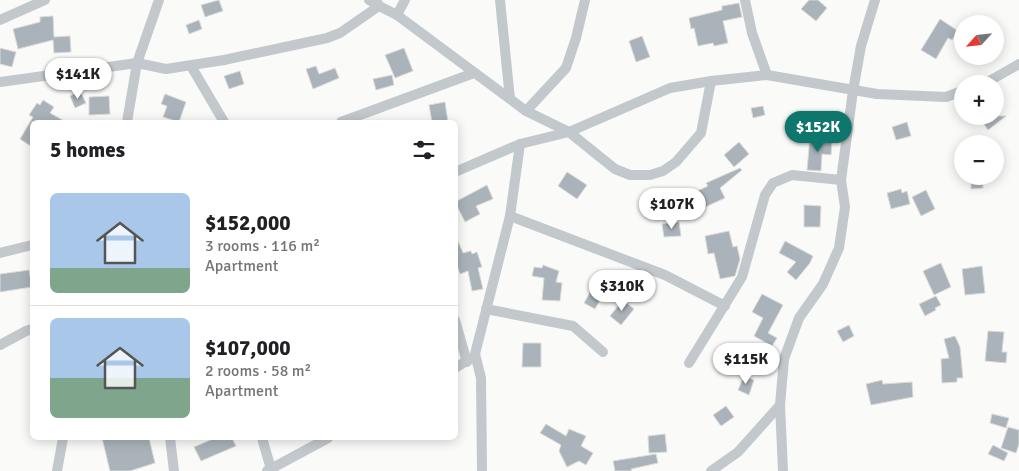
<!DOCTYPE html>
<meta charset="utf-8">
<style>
body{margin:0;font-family:Signika,sans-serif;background:#f2f2f2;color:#202124;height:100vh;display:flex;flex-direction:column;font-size:19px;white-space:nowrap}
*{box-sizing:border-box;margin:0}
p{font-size:16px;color:#757577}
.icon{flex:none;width:28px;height:28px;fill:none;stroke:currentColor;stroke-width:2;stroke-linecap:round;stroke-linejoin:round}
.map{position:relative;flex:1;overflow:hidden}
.side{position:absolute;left:30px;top:120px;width:428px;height:320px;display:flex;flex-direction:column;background:#fff;border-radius:8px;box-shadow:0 2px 12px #0003}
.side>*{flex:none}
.needle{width:32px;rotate:243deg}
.buttons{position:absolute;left:954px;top:15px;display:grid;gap:10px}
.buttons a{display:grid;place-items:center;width:50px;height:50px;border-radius:50%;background:#fff;box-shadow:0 2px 12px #0003;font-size:25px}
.price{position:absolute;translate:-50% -42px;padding:0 11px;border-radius:18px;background:#fff;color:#222;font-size:16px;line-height:32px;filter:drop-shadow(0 1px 2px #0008)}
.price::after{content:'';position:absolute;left:50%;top:30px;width:15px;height:11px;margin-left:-8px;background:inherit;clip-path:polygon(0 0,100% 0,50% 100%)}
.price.current{background:#0f766e;color:#fff}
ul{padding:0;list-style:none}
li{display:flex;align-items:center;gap:15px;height:125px;padding:0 20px}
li+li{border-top:1px solid #e0e0e0}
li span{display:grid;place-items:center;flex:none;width:140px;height:100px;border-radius:8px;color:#555}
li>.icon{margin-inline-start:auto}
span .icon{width:60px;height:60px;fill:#fffc;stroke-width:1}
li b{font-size:21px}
h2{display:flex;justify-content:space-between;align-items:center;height:60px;padding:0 20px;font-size:21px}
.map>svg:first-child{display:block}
</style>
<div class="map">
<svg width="1019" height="471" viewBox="0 0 1019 471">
<rect width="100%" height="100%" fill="#fafaf8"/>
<g fill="#aab3b9" stroke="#dcdcda">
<polygon points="219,0 223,11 205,17 201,5"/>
<polygon points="809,0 818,0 827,8 816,21 801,9"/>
<polygon points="739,3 742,17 723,21 728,43 714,46 713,43 698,46 694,28 691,29 689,18 722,10 722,6"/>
<polygon points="53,16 54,37 70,36 71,52 54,53 53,40 18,49 13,29 40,22 40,17"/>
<polygon points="940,19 958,31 952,40 948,38 936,59 921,50"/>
<polygon points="199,20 202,29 189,34 186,25"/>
<polygon points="642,36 650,57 636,62 629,41"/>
<polygon points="0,48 16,52 12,67 0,64"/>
<polygon points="404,48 413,71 395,78 385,55"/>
<polygon points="316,66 319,74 335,68 339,78 313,89 306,69"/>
<polygon points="240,71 244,84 229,89 224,76"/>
<polygon points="392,75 394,85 376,90 373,79"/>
<polygon points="80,91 86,103 75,108 70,96"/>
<polygon points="165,94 186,102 179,122 163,117 167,106 161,104"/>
<polygon points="109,96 110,114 89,115 89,97"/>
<polygon points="43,100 54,107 50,113 66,122 32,122 32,147 20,139 33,117 29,115 37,103 40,105"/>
<polygon points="445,102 448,122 432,122 429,105"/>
<polygon points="763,106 765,115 753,118 751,108"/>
<polygon points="978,116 1006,116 988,130"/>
<polygon points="907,122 911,136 896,140 892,127"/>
<polygon points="810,136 832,141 831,155 822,154 821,171 807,170"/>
<polygon points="739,142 749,154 734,167 724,155"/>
<polygon points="740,168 742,170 720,188 725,198 701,209 693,193 708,186 706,183"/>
<polygon points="567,172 587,185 577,199 558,186"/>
<polygon points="971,176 983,176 983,188 971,189"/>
<polygon points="487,185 493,199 476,206 480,214 465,222 455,202"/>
<polygon points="901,189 902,193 907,191 910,204 891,209 887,193"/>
<polygon points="926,190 935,209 921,216 912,197"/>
<polygon points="804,205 821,206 820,227 804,227"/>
<polygon points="679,222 681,236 664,237 662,224"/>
<polygon points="729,231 733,247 737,246 740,259 735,276 720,279 714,253 708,254 705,236"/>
<polygon points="455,234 463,253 471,251 472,254 477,252 482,267 478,268 483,289 472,291 468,271 460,274 455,260"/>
<polygon points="785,241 813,256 810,263 796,280 787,272 796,262 779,253"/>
<polygon points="941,263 951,287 934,295 923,271"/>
<polygon points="543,265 559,271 556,282 562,283 560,301 542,300 544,278 532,276 534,267 542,268"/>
<polygon points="982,266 985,293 965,295 962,269"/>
<polygon points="29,270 32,287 0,292 0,274"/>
<polygon points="592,289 603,295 595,309 584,303"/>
<polygon points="762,294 783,305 768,333 777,338 772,346 754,336 763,318 752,312"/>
<polygon points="936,296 941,305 935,308 936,310 925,316 919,304"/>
<polygon points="623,300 634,309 621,325 610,316"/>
<polygon points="849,325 854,336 843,342 837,331"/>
<polygon points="988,331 1004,332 1002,352 1007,352 1006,363 985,361"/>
<polygon points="955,336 960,347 963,378 957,378 957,382 942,383 941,359 949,358 944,339"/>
<polygon points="523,343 541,343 541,367 522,367"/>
<polygon points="744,376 754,380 749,395 738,390"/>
<polygon points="882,380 883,384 912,382 913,397 871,405 866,384"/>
<polygon points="726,406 734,417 721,426 713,415"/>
<polygon points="992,414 1009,418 1006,428 990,423"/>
<polygon points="546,424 566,436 569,429 586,436 581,446 593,453 586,465 579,461 567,467 559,451 561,445 540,433"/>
<polygon points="1008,427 1019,430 1019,444 1016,453 1001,448"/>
<polygon points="665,434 667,452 649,453 648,436"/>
<polygon points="102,438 149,438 155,463 130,471 110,471"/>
<polygon points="215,438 232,438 236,446 201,461 194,447"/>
<polygon points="993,445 1008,453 1004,461 988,454"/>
<polygon points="656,454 658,463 631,469 632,471 615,471 613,461"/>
</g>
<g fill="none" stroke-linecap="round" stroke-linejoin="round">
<g stroke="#c3c8cc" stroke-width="10">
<polyline points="376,0 379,6 397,15 526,111 569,132 615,169 630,175 650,175 663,171 676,162 701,133 711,81"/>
<polyline points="500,0 510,99"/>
<polyline points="745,0 752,33 767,75"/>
<polyline points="397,15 405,0"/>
<polyline points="0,20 45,0"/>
<polyline points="191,66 224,122"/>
<polyline points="0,82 137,63 166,69 224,60 327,38 340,33 379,6 369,0"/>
<polyline points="984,84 1019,64"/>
<polyline points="526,111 566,68 576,38 585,0"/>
<polyline points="127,122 137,63 159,0"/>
<polyline points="341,122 474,73"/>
<polyline points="455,172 520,144 569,132 670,88 711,81 767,75 877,94 946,97 962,91"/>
<polyline points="510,216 665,275 725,306"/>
<polyline points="0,253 32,245"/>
<polyline points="486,309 573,326 603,352"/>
<polyline points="455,320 467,362"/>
<polyline points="0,345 26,331 32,329"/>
<polyline points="689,363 742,277 765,195 773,183 792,175 841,180"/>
<polyline points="455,368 473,357"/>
<polyline points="170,438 174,471"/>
<polyline points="262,438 271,469"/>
<polyline points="57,471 63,438"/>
<polyline points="267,471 328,438"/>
<polyline points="482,471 481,378 475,354 510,216 520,144"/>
<polyline points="711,471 738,452 780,405"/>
<polyline points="783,471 780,405 784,359 799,318 823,284 839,248 845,207 841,180 853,91 861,46 875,0"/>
</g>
</g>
</svg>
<div class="buttons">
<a><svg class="needle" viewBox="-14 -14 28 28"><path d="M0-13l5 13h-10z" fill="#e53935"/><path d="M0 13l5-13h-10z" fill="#757577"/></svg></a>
<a>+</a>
<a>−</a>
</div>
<b class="price" style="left:78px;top:100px">$141K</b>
<b class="price current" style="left:818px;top:153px">$152K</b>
<b class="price" style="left:672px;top:230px">$107K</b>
<b class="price" style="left:622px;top:312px">$310K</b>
<b class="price" style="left:746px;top:385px">$115K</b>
<section class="side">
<h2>5 homes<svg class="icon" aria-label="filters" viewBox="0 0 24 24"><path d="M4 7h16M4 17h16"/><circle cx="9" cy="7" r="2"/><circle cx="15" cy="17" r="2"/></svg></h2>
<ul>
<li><span style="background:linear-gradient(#a9c7e8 75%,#7fa58c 0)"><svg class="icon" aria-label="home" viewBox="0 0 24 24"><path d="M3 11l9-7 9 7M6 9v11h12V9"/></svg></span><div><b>$152,000</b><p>3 rooms · 116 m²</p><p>Apartment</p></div></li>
<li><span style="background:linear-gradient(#a9c7e8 60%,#7fa58c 0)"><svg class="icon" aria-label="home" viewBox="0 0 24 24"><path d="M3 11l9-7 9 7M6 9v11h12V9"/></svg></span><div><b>$107,000</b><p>2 rooms · 58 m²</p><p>Apartment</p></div></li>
</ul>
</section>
</div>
